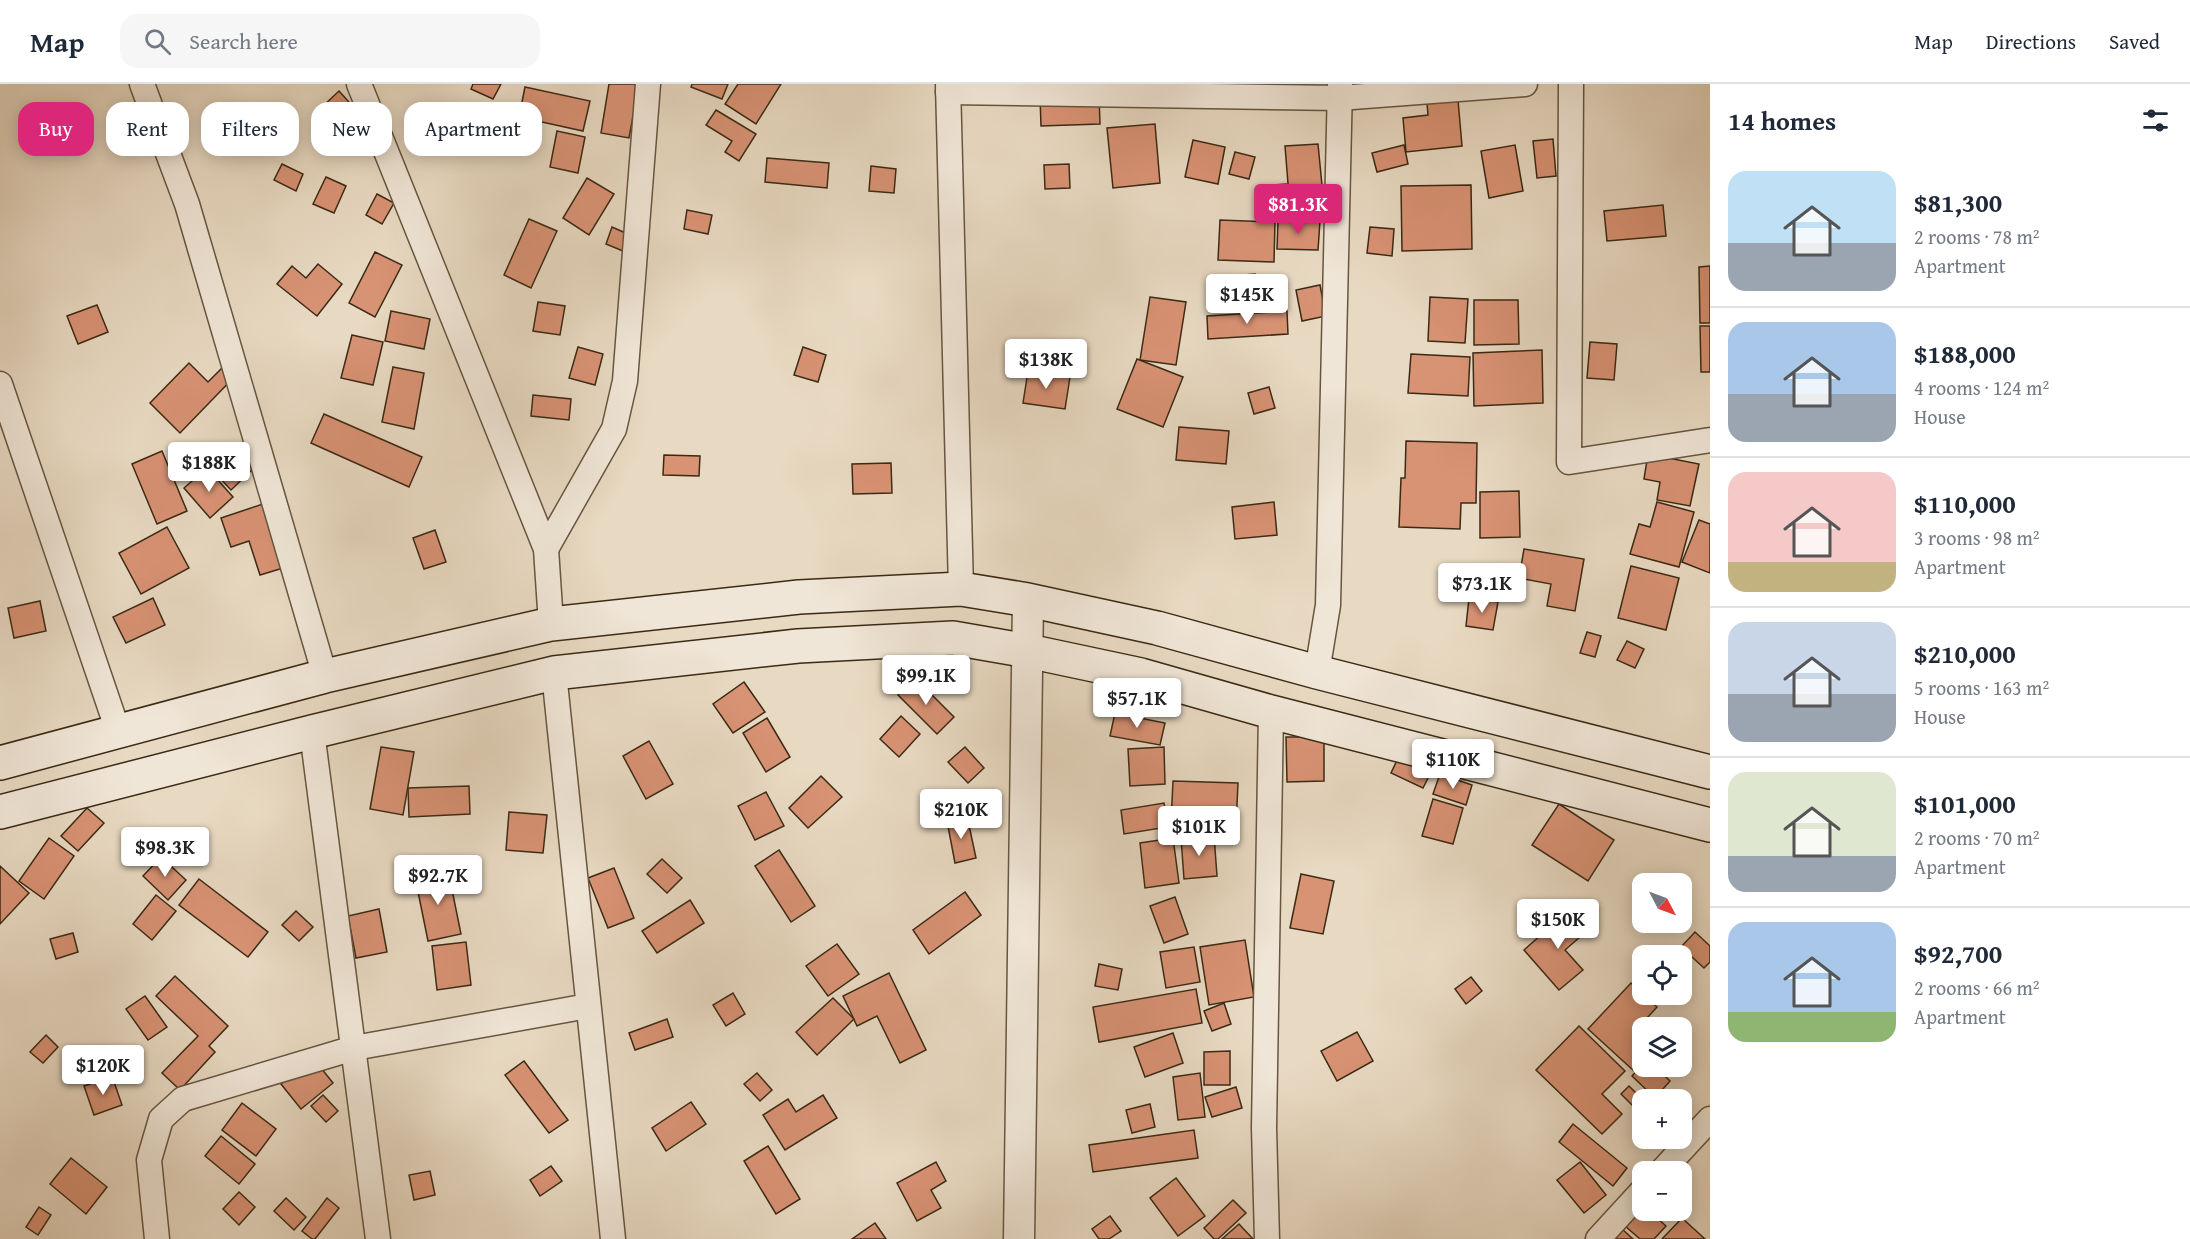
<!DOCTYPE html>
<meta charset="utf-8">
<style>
body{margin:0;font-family:"Gentium Book Plus",serif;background:#f6f6f7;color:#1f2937;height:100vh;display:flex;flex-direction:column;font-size:22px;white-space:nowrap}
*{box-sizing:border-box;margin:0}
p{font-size:20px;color:#747a83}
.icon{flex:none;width:33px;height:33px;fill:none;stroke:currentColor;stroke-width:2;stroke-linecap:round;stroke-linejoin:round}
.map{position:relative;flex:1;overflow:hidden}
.sheet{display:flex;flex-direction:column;background:#fff;width:480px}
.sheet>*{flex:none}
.hud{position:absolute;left:18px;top:18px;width:570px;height:54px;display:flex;gap:12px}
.needle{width:39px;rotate:131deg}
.tools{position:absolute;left:1632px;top:789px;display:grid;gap:12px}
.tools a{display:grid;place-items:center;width:60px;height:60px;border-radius:12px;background:#fff;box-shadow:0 3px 15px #0003;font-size:30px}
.price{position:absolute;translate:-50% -51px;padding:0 14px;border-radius:6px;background:#fff;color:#222;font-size:20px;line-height:39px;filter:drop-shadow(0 2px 3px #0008)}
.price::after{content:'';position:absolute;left:50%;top:36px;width:18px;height:14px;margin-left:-9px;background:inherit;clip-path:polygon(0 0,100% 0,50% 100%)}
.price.active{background:#db2777;color:#fff}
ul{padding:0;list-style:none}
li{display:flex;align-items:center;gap:18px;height:150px;padding:0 18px}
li+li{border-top:2px solid #e0e1e3}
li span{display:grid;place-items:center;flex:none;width:168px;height:120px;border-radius:18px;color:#555}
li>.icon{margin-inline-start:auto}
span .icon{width:72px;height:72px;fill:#fffc;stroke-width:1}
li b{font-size:26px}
h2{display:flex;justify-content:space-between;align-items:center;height:72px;padding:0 18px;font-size:26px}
.chip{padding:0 21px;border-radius:18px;background:#fff;box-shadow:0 3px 15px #0003;font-size:21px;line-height:54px}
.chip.active{background:#db2777;color:#fff}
header{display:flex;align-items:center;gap:36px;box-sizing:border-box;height:84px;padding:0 30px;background:#fff;border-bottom:2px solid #e0e1e3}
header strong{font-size:28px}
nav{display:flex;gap:33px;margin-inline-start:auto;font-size:21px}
.search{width:420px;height:54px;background:#f6f6f7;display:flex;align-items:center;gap:15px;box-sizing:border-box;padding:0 21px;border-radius:18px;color:#747a83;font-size:22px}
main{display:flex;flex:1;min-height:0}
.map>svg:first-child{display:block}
</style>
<header>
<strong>Map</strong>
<div class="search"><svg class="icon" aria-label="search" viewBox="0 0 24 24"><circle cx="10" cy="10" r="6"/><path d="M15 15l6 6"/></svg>Search here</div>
<nav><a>Map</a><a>Directions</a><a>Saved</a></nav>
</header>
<main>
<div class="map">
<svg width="1710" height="1155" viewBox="0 0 1710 1155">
<rect width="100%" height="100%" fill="#e8d9c2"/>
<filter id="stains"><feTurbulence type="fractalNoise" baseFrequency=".00333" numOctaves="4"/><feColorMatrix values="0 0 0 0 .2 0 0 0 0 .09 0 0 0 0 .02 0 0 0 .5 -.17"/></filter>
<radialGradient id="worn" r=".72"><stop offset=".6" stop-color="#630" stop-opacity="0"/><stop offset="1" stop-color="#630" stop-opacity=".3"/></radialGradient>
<g fill="#d89274" stroke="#3b2a14" stroke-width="1.5">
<polygon points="473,0 501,0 493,15 471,5"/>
<polygon points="609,0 639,0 629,54 601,49"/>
<polygon points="692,0 728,0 722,15 691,3"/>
<polygon points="738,0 781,0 756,40 725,20"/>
<polygon points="525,3 590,17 583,47 519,33"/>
<polygon points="339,7 356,26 338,42 321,24"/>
<polygon points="1099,11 1100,40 1041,42 1040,13"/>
<polygon points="1458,16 1462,62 1406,68 1403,34 1428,31 1427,19"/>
<polygon points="716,26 756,50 739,77 725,68 732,57 706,41"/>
<polygon points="1155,40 1160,99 1113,104 1107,44"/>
<polygon points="557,47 585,53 578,89 550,83"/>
<polygon points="1553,55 1556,92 1537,94 1533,57"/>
<polygon points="1193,56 1225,63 1218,100 1185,93"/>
<polygon points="1318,60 1324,122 1290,125 1285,62"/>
<polygon points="1404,61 1408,80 1377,88 1372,69"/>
<polygon points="1515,61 1523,107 1489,114 1481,67"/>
<polygon points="1235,68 1255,73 1249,95 1229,90"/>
<polygon points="767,74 829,79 827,104 765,98"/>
<polygon points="282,80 303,90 296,107 274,96"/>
<polygon points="1069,80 1070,104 1045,105 1044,81"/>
<polygon points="871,82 896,85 894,109 869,107"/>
<polygon points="326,93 346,102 334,129 313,120"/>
<polygon points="587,94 614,110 589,151 563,134"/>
<polygon points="1286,100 1289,133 1264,136 1260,102"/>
<polygon points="1471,101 1472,165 1402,167 1401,102"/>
<polygon points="377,110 394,119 382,140 366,131"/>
<polygon points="1663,121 1666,152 1607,157 1604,127"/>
<polygon points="687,126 712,131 708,150 684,145"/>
<polygon points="529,135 557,147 531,204 504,191"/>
<polygon points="1220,136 1275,138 1274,178 1218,176"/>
<polygon points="1278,136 1320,137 1318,166 1277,165"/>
<polygon points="612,143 630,151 623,167 606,160"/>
<polygon points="1370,143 1394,145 1392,172 1367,169"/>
<polygon points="375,168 402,181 375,233 349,219"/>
<polygon points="318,180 342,200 317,232 277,200 292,182 306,194"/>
<polygon points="1710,182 1710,239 1700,239 1699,183"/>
<polygon points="1255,190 1257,223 1211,227 1208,194"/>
<polygon points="1320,201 1326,232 1302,237 1296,206"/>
<polygon points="1150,213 1186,218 1176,281 1140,276"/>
<polygon points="1430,213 1468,215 1465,259 1428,257"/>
<polygon points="1474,216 1518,216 1519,260 1474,261"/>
<polygon points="538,218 565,222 560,251 533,247"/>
<polygon points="97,221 108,248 78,260 67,232"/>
<polygon points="391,227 430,235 424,265 385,257"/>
<polygon points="1287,227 1288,250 1208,255 1207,232"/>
<polygon points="1700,242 1710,242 1710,288 1701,288"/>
<polygon points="352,251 383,258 373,301 341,294"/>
<polygon points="1590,258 1617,260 1614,296 1587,294"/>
<polygon points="578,263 603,270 595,301 569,294"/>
<polygon points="803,263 826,271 818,298 794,291"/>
<polygon points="1542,266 1543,319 1474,322 1473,269"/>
<polygon points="1411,270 1470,273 1468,312 1408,309"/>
<polygon points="1137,275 1183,293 1163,343 1117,325"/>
<polygon points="228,278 239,288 180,349 150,319 189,279 208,298"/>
<polygon points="393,283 424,289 414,345 382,338"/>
<polygon points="1028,287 1070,293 1065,325 1023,319"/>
<polygon points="1269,303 1275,324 1254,330 1248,309"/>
<polygon points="533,311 571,315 569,336 531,332"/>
<polygon points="324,330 422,373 409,403 311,359"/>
<polygon points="1179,343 1229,347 1226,380 1176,376"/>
<polygon points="1406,357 1477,359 1476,419 1461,419 1460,445 1399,443 1401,394 1405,394"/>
<polygon points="162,367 187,427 157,440 132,380"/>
<polygon points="241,368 255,383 231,406 217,391"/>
<polygon points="1648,370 1699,380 1690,422 1657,416 1660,398 1644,395"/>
<polygon points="664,371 700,372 699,392 663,391"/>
<polygon points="891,379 892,409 853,410 852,380"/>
<polygon points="207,384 233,413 210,434 184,404"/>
<polygon points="1519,407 1520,453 1480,454 1480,408"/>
<polygon points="272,417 293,481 260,491 249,457 231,463 221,434"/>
<polygon points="1274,418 1277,451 1235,455 1232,423"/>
<polygon points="1657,418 1694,428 1679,483 1630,470 1639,440 1650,443"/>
<polygon points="1699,436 1710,440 1710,489 1682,478"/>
<polygon points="167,443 189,484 141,510 119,469"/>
<polygon points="435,446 446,478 424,485 413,454"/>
<polygon points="1524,465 1584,475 1575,527 1547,522 1551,500 1519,494"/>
<polygon points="1631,482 1679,494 1666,546 1618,534"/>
<polygon points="153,514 165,541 126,559 113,533"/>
<polygon points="1469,514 1498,518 1493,546 1466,542"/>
<polygon points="40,517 46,547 14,554 8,524"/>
<polygon points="1587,548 1601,552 1595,573 1580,569"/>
<polygon points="1627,557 1644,565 1635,584 1617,576"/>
<polygon points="915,594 954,633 937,650 898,611"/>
<polygon points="744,598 765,628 733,649 713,620"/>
<polygon points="1116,605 1145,612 1141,629 1112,622"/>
<polygon points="1115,629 1165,639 1160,661 1110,652"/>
<polygon points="901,632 920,650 899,673 880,655"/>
<polygon points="767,634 790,673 766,688 743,649"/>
<polygon points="1286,653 1324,653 1324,697 1287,698"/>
<polygon points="649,657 673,700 646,715 623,672"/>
<polygon points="381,663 414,668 403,731 370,725"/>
<polygon points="965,663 984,684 968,699 948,678"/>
<polygon points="1164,663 1165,700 1130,702 1128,665"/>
<polygon points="1400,670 1432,686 1423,704 1391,689"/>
<polygon points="1440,690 1472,701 1466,721 1433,710"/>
<polygon points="821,692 842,713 808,744 789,724"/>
<polygon points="1173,697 1238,699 1236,742 1171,739"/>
<polygon points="469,702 470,730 409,733 408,704"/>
<polygon points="766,708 784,742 755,756 738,722"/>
<polygon points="1433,715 1463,724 1453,760 1422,752"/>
<polygon points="1164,719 1168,743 1124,750 1121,726"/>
<polygon points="1559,720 1614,756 1588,797 1532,761"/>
<polygon points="87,724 104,739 78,767 61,752"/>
<polygon points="509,728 547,731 543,769 506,766"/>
<polygon points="967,732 976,774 955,779 947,737"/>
<polygon points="1214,751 1217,792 1184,795 1181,754"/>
<polygon points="49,754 74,772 44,815 19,797"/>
<polygon points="1173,754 1179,799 1145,804 1140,759"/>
<polygon points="779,766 815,822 791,838 755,782"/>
<polygon points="161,773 186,796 168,816 143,792"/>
<polygon points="662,775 682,794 667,809 647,790"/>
<polygon points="0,782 29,809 0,840"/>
<polygon points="614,784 634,834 608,844 588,794"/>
<polygon points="448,786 461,850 428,857 415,793"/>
<polygon points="1301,790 1334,797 1323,850 1290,844"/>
<polygon points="199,795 268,848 248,873 179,821"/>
<polygon points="965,808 981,831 929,870 913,846"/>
<polygon points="156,811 176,827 152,856 133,840"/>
<polygon points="1175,813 1188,850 1164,859 1150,822"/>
<polygon points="690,816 704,839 657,869 642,847"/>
<polygon points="379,825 387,868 356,874 348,832"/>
<polygon points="1569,826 1587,847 1565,866 1583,886 1559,906 1524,866"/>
<polygon points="296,827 313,843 299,857 282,841"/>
<polygon points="1695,848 1710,862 1710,878 1704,884 1681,863"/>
<polygon points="73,849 78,868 56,875 50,855"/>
<polygon points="1245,856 1254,913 1209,921 1200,863"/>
<polygon points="466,858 471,901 437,906 432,862"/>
<polygon points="837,860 859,890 828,912 806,882"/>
<polygon points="1194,863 1200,898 1166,904 1160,868"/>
<polygon points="1099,880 1122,885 1118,906 1095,902"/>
<polygon points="889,889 926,966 900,979 877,932 857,942 843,912"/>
<polygon points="175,892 228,942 209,962 215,968 180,1006 162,989 198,952 156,912"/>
<polygon points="1471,893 1482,907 1466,920 1455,905"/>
<polygon points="1631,899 1657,923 1638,944 1642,948 1642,978 1634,987 1588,945"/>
<polygon points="1196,905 1202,939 1099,958 1093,923"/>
<polygon points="733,909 745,930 726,942 713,921"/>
<polygon points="145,912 167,943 148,956 126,925"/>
<polygon points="833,914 854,935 817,971 796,948"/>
<polygon points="1224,919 1231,940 1212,947 1204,927"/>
<polygon points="667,935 673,953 635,966 629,949"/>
<polygon points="1579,942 1625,987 1602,1010 1622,1030 1602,1050 1536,986"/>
<polygon points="1357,948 1373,977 1337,997 1321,967"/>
<polygon points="1173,949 1183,979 1145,993 1134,963"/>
<polygon points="46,951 58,963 43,979 30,968"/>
<polygon points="1230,967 1230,1001 1204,1001 1204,968"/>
<polygon points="313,974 333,999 301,1025 281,1000"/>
<polygon points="524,977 568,1036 549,1049 505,991"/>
<polygon points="1642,981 1655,982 1670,997 1655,1014 1632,992"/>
<polygon points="757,989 772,1006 760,1017 744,1000"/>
<polygon points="1200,989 1205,1033 1178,1036 1173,993"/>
<polygon points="112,992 122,1021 94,1031 84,1002"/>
<polygon points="1629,1002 1643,1016 1642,1021 1637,1026 1621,1010"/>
<polygon points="1236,1003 1242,1024 1212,1033 1205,1013"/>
<polygon points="323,1011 338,1027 326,1038 311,1022"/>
<polygon points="823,1011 837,1034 785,1066 763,1031 788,1015 796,1028"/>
<polygon points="691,1018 706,1040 666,1067 652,1044"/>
<polygon points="242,1019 276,1045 256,1072 222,1046"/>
<polygon points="1150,1020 1155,1043 1132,1049 1126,1026"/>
<polygon points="1573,1040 1627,1084 1613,1102 1559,1058"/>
<polygon points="1194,1046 1198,1074 1093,1088 1089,1061"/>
<polygon points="221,1052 255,1080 239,1100 205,1072"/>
<polygon points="768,1062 800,1115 776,1130 744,1077"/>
<polygon points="71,1074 107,1103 86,1130 50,1100"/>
<polygon points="936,1078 946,1097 931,1106 941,1124 917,1137 897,1099"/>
<polygon points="1580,1078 1606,1111 1584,1129 1557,1096"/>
<polygon points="551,1082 562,1097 540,1112 530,1096"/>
<polygon points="430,1087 435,1111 414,1116 409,1091"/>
<polygon points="1176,1094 1205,1132 1178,1152 1150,1114"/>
<polygon points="239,1108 255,1123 239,1141 223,1125"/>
<polygon points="286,1114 306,1133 294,1146 274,1127"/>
<polygon points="327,1114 339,1124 315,1155 312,1155 302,1147"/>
<polygon points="1233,1116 1246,1129 1218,1155 1214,1155 1204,1144"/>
<polygon points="1642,1122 1642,1126 1648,1126 1666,1142 1654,1155 1640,1155 1625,1142"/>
<polygon points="39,1123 51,1131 38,1151 26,1143"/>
<polygon points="1110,1132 1121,1147 1109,1155 1099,1155 1092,1145"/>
<polygon points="1682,1134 1705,1155 1662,1155"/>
<polygon points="875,1139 886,1155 852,1155"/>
<polygon points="1239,1140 1253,1155 1222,1155"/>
<polygon points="1622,1145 1633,1155 1613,1155"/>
</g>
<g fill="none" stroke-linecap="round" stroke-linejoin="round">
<g stroke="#665640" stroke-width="27">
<g id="minor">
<polyline points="142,0 187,120 325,592"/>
<polyline points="359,0 546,465 551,540"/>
<polyline points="948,0 961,505"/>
<polyline points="1571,0 1569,378 1710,356"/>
<polyline points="948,8 1339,14 1525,0"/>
<polyline points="0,300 118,647"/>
<polyline points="546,465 614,345 625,297 648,0"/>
<polyline points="1317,588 1328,521 1340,0"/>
<polyline points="554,589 613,1155"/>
<polyline points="312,648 378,1155"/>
<polyline points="1661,1088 1710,1035"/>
<polyline points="157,1155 149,1076 161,1035 183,1015 354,964 588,922"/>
<polyline points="1267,1155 1264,1044 1271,628"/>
<polyline points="1598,1155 1642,1107"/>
</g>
</g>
<g stroke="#665640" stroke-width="33">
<polyline id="tertiary" points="1019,1155 1028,516"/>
</g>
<g stroke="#3b2a14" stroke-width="36">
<g id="secondary">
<polyline points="0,679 325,592 551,540 799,513 961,505 1028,516 1157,544 1317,588 1710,688"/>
<polyline points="0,728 312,648 554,589 798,562 953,554 1028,567 1141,591 1271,628 1710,741"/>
</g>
</g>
<use href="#minor" stroke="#f0e6d7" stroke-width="24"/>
<use href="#tertiary" stroke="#f0e6d7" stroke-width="30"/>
<use href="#secondary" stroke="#f0e6d7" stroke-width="33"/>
</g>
<rect width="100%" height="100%" filter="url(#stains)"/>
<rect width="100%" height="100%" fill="url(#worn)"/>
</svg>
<div class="tools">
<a><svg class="needle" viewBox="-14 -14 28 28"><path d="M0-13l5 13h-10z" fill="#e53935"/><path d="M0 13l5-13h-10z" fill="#747a83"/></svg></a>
<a><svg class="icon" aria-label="locate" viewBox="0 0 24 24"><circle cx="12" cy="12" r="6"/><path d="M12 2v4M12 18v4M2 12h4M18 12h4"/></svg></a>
<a><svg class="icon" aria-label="layers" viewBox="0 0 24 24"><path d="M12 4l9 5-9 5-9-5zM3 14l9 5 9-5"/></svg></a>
<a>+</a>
<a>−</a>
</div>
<b class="price active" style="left:1298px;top:151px">$81.3K</b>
<b class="price" style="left:1247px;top:241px">$145K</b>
<b class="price" style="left:1046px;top:306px">$138K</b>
<b class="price" style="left:209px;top:409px">$188K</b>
<b class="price" style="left:1482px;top:530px">$73.1K</b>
<b class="price" style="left:926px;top:622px">$99.1K</b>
<b class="price" style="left:1137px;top:645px">$57.1K</b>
<b class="price" style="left:1453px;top:706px">$110K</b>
<b class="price" style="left:961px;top:756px">$210K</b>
<b class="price" style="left:1199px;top:773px">$101K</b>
<b class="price" style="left:165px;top:794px">$98.3K</b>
<b class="price" style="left:438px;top:822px">$92.7K</b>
<b class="price" style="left:1558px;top:866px">$150K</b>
<b class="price" style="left:103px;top:1012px">$120K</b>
<div class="hud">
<a class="chip active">Buy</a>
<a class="chip">Rent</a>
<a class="chip">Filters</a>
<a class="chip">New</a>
<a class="chip">Apartment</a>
</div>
</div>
<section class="sheet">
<h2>14 homes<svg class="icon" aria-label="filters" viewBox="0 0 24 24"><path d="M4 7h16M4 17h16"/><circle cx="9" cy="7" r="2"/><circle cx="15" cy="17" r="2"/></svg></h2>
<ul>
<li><span style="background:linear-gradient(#bfe0f5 60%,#9aa5b1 0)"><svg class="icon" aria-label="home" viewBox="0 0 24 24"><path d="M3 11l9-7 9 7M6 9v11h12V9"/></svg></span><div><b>$81,300</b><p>2 rooms · 78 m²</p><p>Apartment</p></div></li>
<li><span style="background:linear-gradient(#a9c7e8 60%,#9aa5b1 0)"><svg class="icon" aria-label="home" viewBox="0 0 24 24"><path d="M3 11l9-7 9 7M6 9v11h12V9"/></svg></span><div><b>$188,000</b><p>4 rooms · 124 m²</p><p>House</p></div></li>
<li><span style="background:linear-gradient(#f6c9c9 75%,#c2b280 0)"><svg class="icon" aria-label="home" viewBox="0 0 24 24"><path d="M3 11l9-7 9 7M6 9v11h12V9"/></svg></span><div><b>$110,000</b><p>3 rooms · 98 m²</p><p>Apartment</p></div></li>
<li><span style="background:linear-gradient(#c9d6e8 60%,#9aa5b1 0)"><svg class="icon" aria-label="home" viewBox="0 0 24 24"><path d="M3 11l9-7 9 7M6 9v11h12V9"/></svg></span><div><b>$210,000</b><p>5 rooms · 163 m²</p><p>House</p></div></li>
<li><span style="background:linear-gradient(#dfe7d0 70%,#9aa5b1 0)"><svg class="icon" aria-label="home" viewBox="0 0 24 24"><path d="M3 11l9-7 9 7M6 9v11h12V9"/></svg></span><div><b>$101,000</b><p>2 rooms · 70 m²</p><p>Apartment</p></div></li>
<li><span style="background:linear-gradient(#a9c7e8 75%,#8fb573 0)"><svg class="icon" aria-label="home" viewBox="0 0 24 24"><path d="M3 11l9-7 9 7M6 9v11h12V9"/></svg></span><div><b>$92,700</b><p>2 rooms · 66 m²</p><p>Apartment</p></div></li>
</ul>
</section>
</main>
